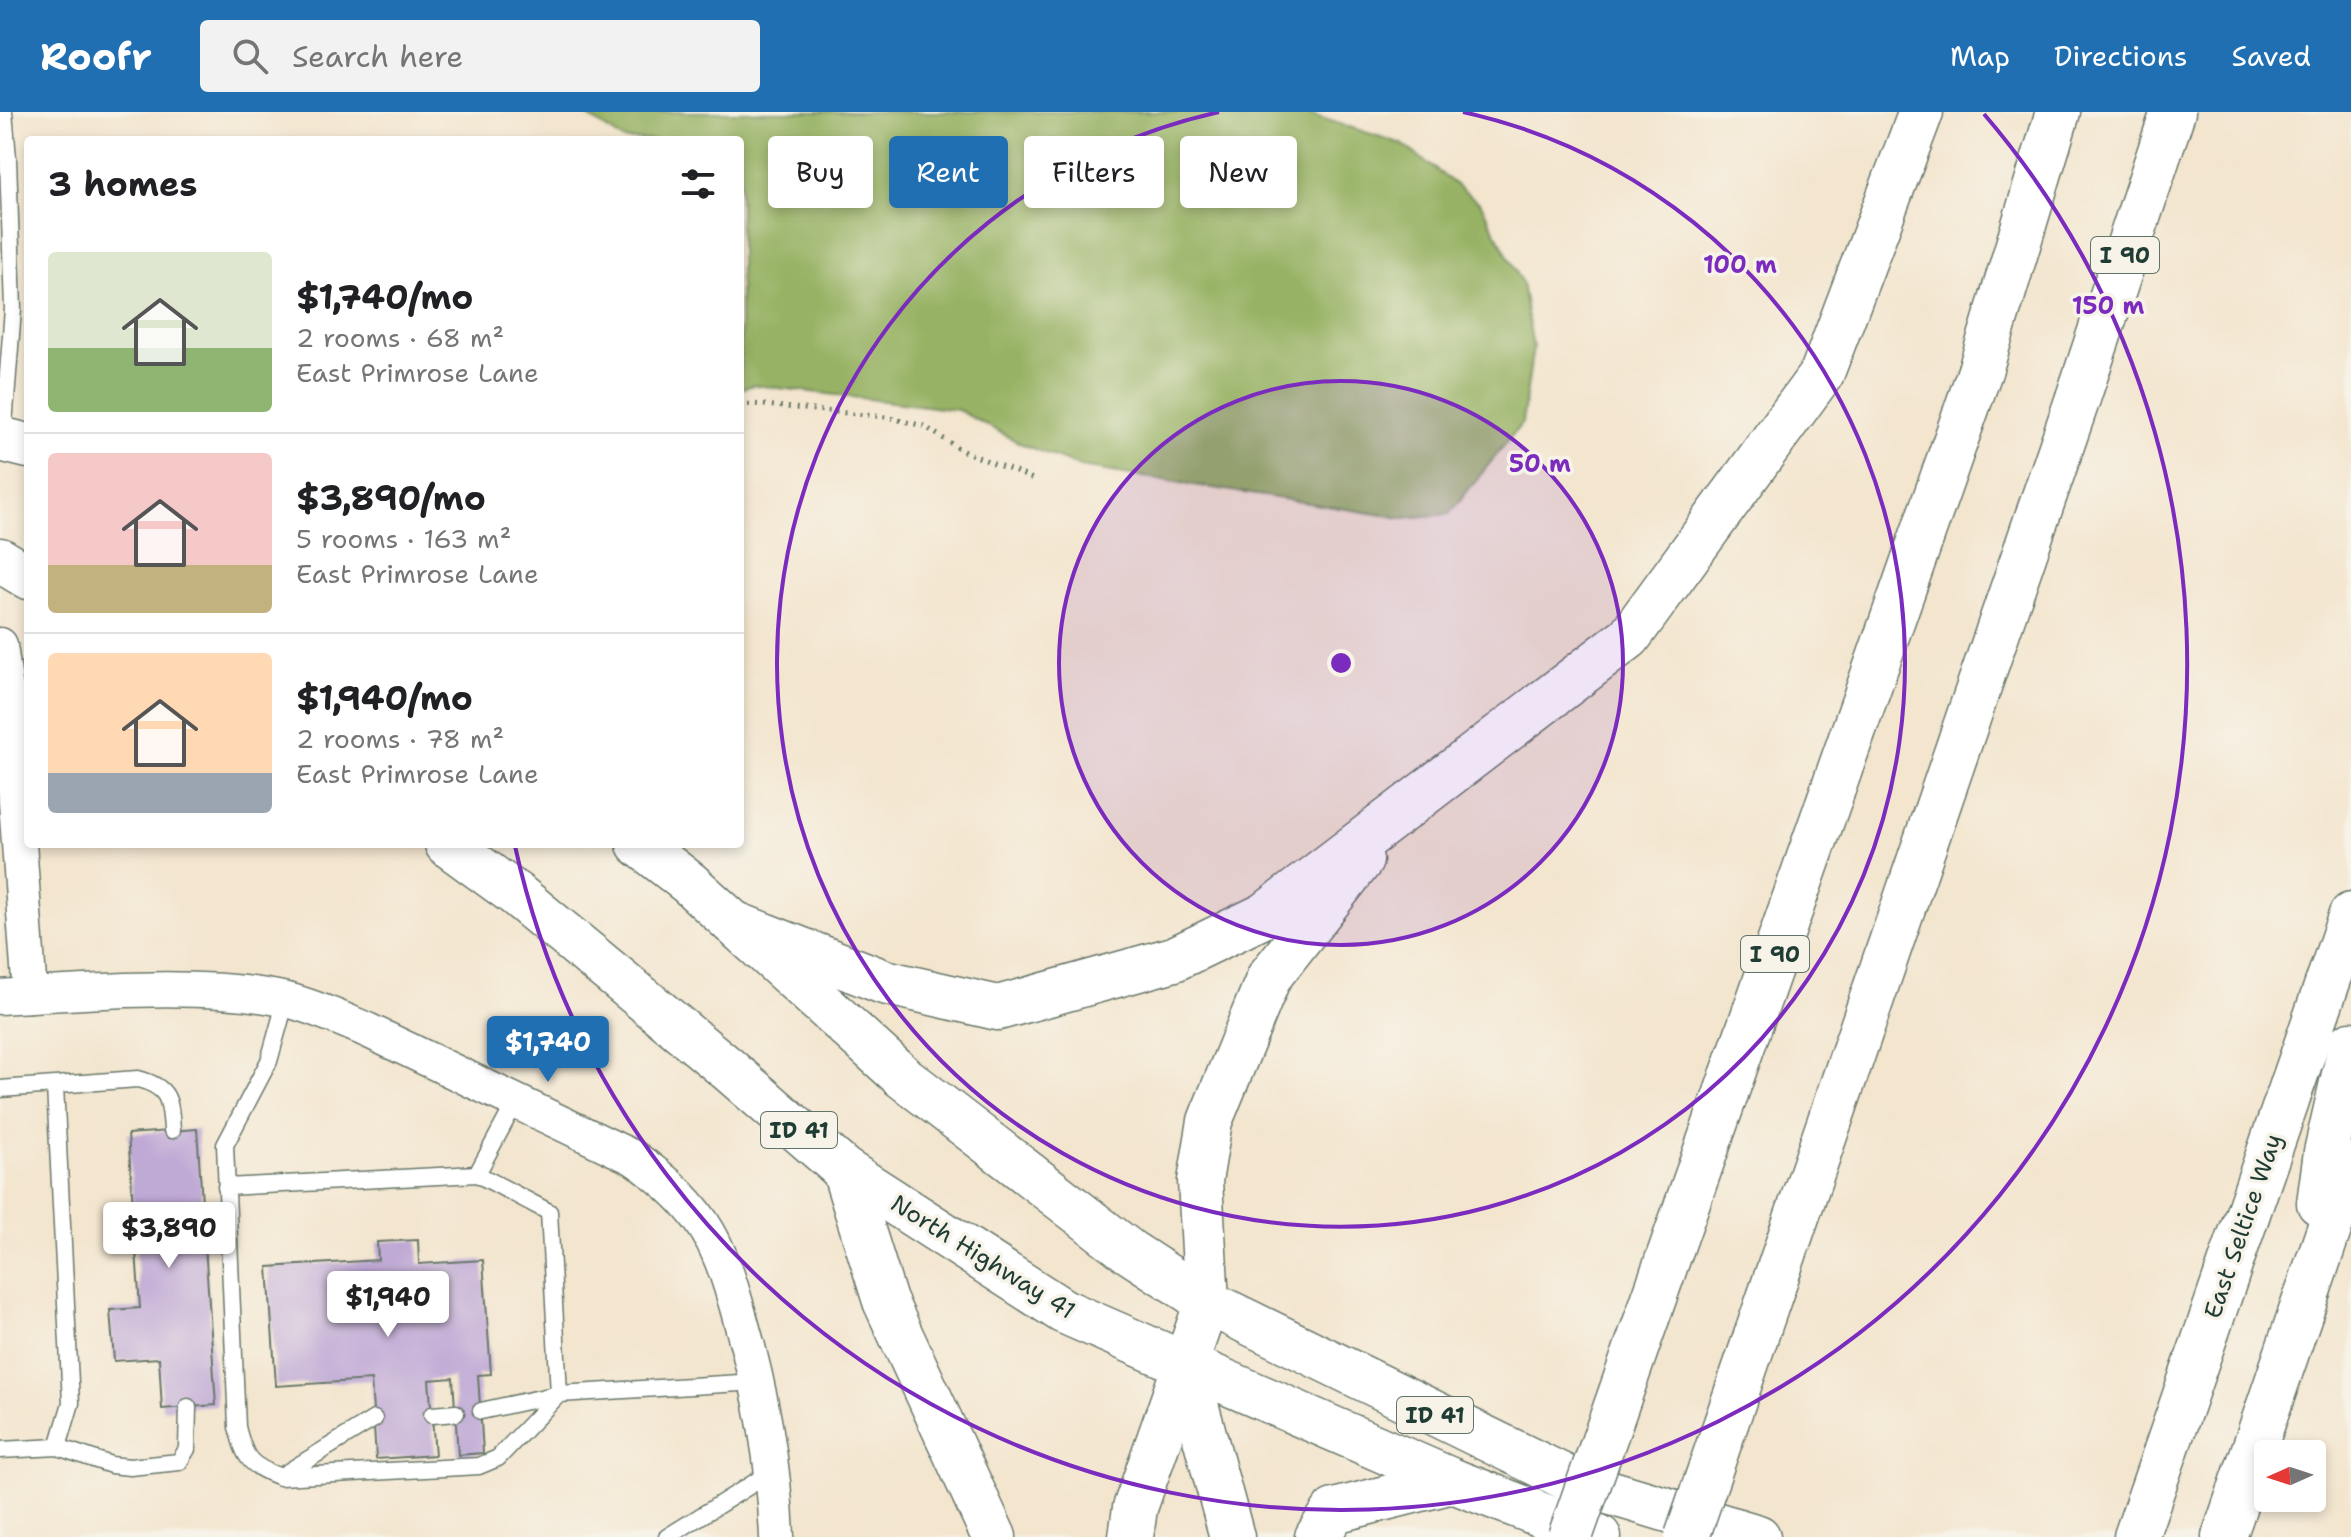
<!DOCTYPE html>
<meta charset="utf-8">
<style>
body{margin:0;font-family:"Shantell Sans",sans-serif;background:#f2f2f2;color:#202124;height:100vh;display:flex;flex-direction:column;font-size:30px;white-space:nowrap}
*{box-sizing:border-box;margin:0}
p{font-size:26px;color:#757577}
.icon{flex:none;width:44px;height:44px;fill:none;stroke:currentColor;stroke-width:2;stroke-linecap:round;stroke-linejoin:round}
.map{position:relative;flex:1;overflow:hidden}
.panel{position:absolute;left:24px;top:24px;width:720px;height:712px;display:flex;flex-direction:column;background:#fff;border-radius:8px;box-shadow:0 4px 12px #0003}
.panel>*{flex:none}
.hud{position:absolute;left:768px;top:24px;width:760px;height:72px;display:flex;gap:16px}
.needle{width:52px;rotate:267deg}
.buttons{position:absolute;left:2254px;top:1328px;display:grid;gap:16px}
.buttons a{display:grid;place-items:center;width:72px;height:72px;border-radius:8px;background:#fff;box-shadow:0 4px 12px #0003;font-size:40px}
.price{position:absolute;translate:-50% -68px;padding:0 18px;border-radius:8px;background:#fff;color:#222;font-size:26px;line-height:52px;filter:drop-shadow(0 2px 4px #0008)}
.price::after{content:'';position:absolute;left:50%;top:48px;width:24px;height:18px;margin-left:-12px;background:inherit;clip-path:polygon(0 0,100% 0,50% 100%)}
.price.active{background:#1f6fb2;color:#fff}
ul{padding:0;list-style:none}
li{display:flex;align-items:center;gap:24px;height:200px;padding:0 24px}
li+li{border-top:2px solid #e0e0e0}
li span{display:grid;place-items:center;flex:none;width:224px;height:160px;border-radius:8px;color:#555}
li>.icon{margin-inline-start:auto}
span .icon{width:96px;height:96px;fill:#fffc;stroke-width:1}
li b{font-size:34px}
h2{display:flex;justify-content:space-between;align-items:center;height:96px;padding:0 24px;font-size:34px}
.tag{padding:0 28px;border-radius:8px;background:#fff;box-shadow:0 4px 12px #0003;font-size:28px;line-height:72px}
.tag.active{background:#1f6fb2;color:#fff}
header{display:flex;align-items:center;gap:48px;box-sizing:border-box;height:112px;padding:0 40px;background:#1f6fb2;color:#fff}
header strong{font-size:38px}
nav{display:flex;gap:44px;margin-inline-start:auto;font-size:28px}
.search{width:560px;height:72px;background:#f2f2f2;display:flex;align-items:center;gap:20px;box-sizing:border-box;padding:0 28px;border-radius:8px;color:#757577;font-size:30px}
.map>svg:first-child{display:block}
</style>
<header>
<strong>Roofr</strong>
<div class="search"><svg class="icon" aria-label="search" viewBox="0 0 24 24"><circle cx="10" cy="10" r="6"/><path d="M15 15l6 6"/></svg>Search here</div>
<nav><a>Map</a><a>Directions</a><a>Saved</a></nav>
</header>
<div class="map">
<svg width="2351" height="1425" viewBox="0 0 2351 1425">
<rect width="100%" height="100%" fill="#f7f3e8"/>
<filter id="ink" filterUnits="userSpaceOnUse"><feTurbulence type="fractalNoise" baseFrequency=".0125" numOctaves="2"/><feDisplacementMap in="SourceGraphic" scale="16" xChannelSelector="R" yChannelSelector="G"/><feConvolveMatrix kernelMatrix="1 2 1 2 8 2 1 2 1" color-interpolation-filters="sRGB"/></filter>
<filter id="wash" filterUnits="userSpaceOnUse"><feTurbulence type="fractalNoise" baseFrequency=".006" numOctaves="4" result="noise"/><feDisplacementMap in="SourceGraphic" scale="32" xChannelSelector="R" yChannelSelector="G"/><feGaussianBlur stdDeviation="1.8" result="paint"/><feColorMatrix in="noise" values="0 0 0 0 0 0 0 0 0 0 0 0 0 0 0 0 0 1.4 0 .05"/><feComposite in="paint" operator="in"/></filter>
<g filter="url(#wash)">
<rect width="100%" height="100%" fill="#f3e5ce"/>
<polygon fill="#98b265" stroke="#5c784c" stroke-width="2" points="581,0 1303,0 1402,32 1481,92 1522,171 1533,236 1522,311 1449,402 1403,406 1081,355 1022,332 958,298 754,273 740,277 740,28 624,28"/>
<g id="blocks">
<g fill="#bfa9d5">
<polygon points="197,1017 216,1293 162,1297 159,1246 114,1249 110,1198 140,1196 128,1022"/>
<polygon points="418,1128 419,1152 483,1148 491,1262 478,1263 483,1341 458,1343 453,1266 429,1268 435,1343 376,1347 371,1268 276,1274 268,1155 378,1148 377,1130"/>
</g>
</g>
</g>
<g filter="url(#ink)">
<use href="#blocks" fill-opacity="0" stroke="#69786a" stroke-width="2"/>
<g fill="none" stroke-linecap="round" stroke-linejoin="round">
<g stroke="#69786a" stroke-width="19">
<g id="lane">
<polyline points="3,326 13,197 8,46 4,0"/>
<polyline points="55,974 71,1291 58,1335"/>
<path d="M 0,977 L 138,967 C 170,975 170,989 172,1018"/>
<polyline points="477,1062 516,989"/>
<path d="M 226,1075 L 477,1062 L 549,1100 L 559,1282 L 498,1346 L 479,1354 L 280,1365 C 249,1353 245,1347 237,1315 L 225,1033 L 269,949 L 286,888"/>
<polyline points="481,1299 559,1282 757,1270"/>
<polyline points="432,1303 456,1301"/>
<polyline points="0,1338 58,1335 111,1353 130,1355 179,1350 187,1337 188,1295"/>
<polyline points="281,1364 374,1307"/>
<polyline points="667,1425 773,1359"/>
</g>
</g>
<g stroke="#69786a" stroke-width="37">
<g id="street">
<polyline points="0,533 10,607 30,883"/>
<path d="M 0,885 C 87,880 203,869 287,888 C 315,895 341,907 367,918 L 634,1046 C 663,1066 690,1089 708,1120 C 723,1146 732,1177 740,1206 C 761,1278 774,1350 777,1425"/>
</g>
</g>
<g stroke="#69786a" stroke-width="47">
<g id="primary">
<polyline points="0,327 28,334"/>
<polyline points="0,448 28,465"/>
<polyline points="10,607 28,593"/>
<polyline points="447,732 517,783 728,957 844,1058 1063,1199 1453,1369 1599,1425"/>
<polyline points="639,732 689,771 903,965 1130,1140 1207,1190 1575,1370 1758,1425"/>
<polyline points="2319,1091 2326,1040 2351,932"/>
<polyline points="2136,1425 2351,803"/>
<polyline points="2224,1425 2351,1053"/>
</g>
</g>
<g stroke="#69786a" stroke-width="47">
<g id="highway">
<polyline points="1980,259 2058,0"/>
<polyline points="2078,286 2173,0"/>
<polyline points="733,811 884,870 998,896 1174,847 1265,803 1629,525 1822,261 1921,0"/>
<polyline points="844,1058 885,1189 994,1425"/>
<polyline points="1185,1252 1232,1425"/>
<polyline points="1131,1425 1135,1396 1207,1190 1200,1069 1210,1009 1269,865 1361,748"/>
<polyline points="1317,1425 1334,1399 1453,1369"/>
</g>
</g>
<polyline stroke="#69786a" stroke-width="5" stroke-dasharray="2 6" stroke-linecap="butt" points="740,293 753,292 886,305 924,314 963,339 1033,367"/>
<use href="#lane" stroke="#fff" stroke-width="16"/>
<use href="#street" stroke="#fff" stroke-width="34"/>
<use href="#primary" stroke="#fff" stroke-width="44"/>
<use href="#highway" stroke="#fff" stroke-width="44"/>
<g stroke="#69786a" stroke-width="47" stroke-linecap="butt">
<g id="highway-bridge">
<polyline points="1570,1425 1980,259"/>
<polyline points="1687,1425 2078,286"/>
</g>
</g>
<use href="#highway-bridge" stroke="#fff" stroke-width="44"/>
</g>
</g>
<circle cx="1341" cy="551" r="282" fill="#7b2cbf" fill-opacity=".12"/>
<g fill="none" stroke="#7b2cbf" stroke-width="4">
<circle cx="1341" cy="551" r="282"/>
<path d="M1463 0A564 564 0 1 1 1219 0"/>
<path d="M1984 2A846 846 0 1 1 515 734"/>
</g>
<g text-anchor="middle" stroke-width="7" stroke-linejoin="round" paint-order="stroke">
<g fill="#f7f3e8" stroke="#60746a" stroke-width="2">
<rect x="2091" y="125" width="68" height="36" rx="6"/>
<rect x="1741" y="824" width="68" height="36" rx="6"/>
<rect x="761" y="1000" width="76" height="36" rx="6"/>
<rect x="1397" y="1285" width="76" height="36" rx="6"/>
</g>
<g font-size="22" font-weight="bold" fill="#1f3d34">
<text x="2125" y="151">I 90</text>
<text x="1775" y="850">I 90</text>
<text x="799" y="1026">ID 41</text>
<text x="1435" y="1311">ID 41</text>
</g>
<g font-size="24" fill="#1f3d34" stroke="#f7f3e8">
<text transform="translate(2243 1114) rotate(-71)" y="8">East Seltice Way</text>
<text transform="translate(983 1145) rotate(32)" y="8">North Highway 41</text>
</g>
</g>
<circle cx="1341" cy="551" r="12" fill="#7b2cbf" stroke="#f7f3e8" stroke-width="4"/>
<g font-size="24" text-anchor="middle" font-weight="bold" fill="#7b2cbf" stroke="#f7f3e8" stroke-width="7" stroke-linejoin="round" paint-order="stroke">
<text x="1740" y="161">100 m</text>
<text x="2108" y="202">150 m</text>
<text x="1540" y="360">50 m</text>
</g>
</svg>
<div class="buttons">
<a><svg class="needle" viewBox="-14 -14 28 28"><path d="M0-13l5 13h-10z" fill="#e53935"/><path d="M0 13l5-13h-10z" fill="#757577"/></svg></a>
</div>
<b class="price active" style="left:548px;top:972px">$1,740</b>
<b class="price" style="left:169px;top:1158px">$3,890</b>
<b class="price" style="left:388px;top:1227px">$1,940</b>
<div class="hud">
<a class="tag">Buy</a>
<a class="tag active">Rent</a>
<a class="tag">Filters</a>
<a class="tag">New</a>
</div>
<section class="panel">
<h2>3 homes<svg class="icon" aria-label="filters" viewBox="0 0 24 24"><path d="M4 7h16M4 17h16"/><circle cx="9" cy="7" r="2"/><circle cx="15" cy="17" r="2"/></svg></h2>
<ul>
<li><span style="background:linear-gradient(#dfe7d0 60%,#8fb573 0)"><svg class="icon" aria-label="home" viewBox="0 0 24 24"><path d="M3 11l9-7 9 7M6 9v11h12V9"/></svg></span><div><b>$1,740/mo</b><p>2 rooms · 68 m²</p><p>East Primrose Lane</p></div></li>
<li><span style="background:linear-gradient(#f6c9c9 70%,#c2b280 0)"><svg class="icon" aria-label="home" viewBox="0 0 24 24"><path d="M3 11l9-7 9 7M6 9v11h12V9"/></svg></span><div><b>$3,890/mo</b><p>5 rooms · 163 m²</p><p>East Primrose Lane</p></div></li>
<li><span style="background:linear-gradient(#ffd9b3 75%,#9aa5b1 0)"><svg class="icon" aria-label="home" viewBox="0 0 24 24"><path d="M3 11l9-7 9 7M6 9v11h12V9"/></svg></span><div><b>$1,940/mo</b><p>2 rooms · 78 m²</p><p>East Primrose Lane</p></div></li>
</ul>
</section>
</div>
